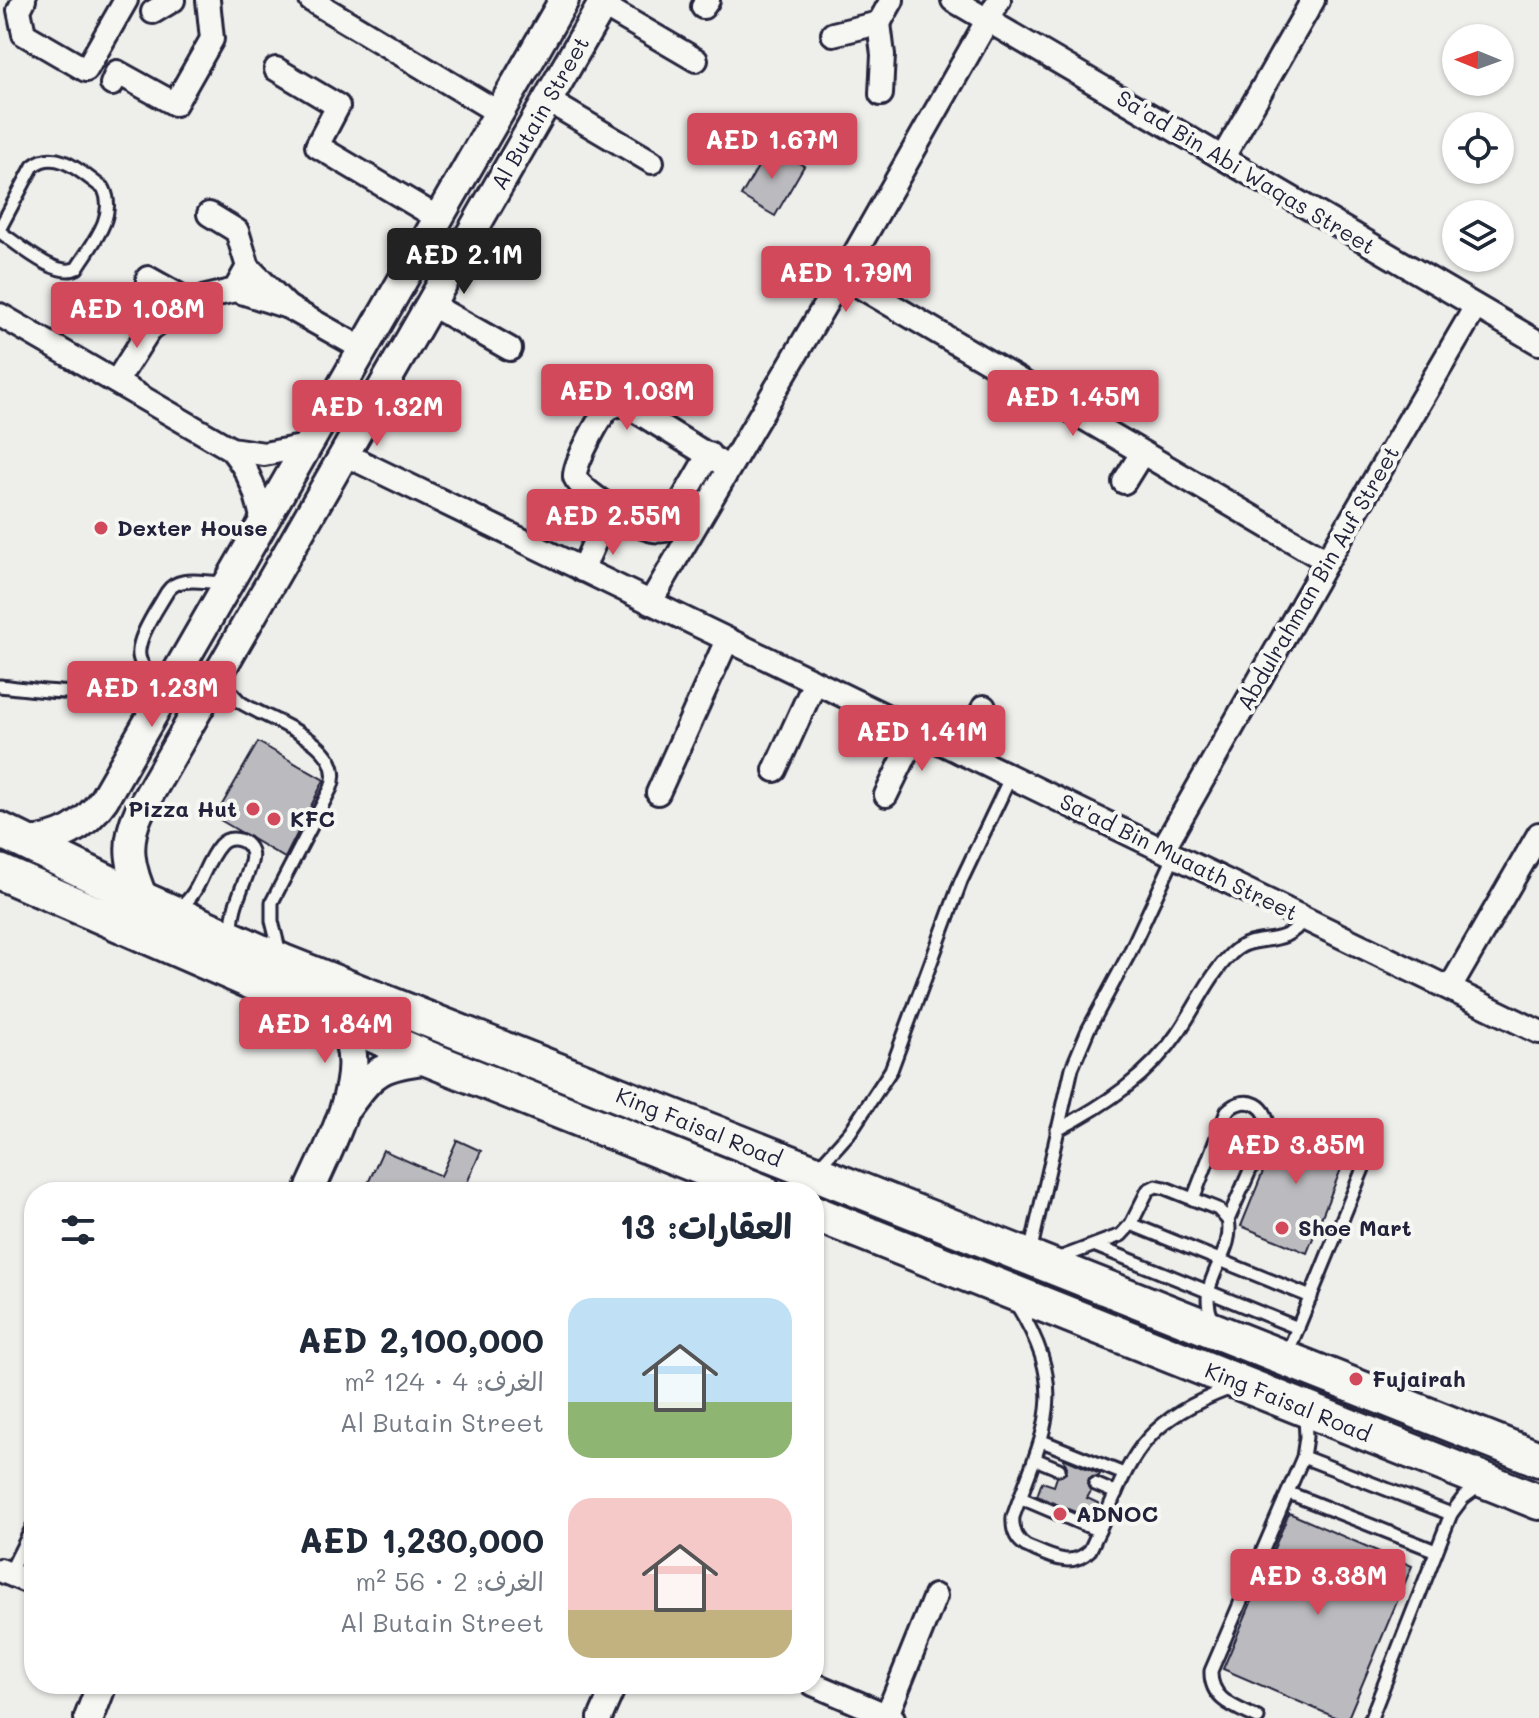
<!DOCTYPE html>
<html lang="ar">
<meta charset="utf-8">
<style>
body{margin:0;font-family:Mali,"Playpen Sans Arabic",sans-serif;background:#f2f2f3;color:#1f2937;direction:rtl;height:100vh;display:flex;flex-direction:column;font-size:30px;white-space:nowrap}
*{box-sizing:border-box;margin:0}
p{font-size:26px;color:#747a83}
.icon{flex:none;width:44px;height:44px;fill:none;stroke:currentColor;stroke-width:2;stroke-linecap:round;stroke-linejoin:round}
.map{position:relative;flex:1;overflow:hidden;direction:ltr}
.drawer{position:absolute;left:24px;top:1182px;width:800px;height:512px;display:flex;flex-direction:column;background:#fff;border-radius:32px;box-shadow:0 2px 6px #0004;direction:rtl}
.drawer>*{flex:none}
.needle{width:52px;rotate:271deg}
.fabs{position:absolute;left:1442px;top:24px;display:grid;gap:16px}
.fabs a{display:grid;place-items:center;width:72px;height:72px;border-radius:50%;background:#fff;box-shadow:0 2px 6px #0004;font-size:40px}
.price{position:absolute;translate:-50% -68px;padding:0 18px;border-radius:8px;background:#d1495b;color:#fff;font-size:26px;line-height:52px;filter:drop-shadow(0 2px 4px #0008)}
.price::after{content:'';position:absolute;left:50%;top:48px;width:24px;height:18px;margin-left:-12px;background:inherit;clip-path:polygon(0 0,100% 0,50% 100%)}
.price.selected{background:#222;color:#fff}
ul{padding:0;list-style:none}
li{display:flex;align-items:center;gap:24px;height:200px;padding:0 32px}
li span{display:grid;place-items:center;flex:none;width:224px;height:160px;border-radius:24px;color:#555}
li>.icon{margin-inline-start:auto}
span .icon{width:96px;height:96px;fill:#fffc;stroke-width:1}
li b{font-size:34px}
h2{display:flex;justify-content:space-between;align-items:center;height:96px;padding:0 32px;font-size:34px}
.map>svg:first-child{display:block}
</style>
<div class="map">
<svg width="1539" height="1718" viewBox="0 0 1539 1718">
<rect width="100%" height="100%" fill="#eeeeeb"/>
<filter id="ink" filterUnits="userSpaceOnUse"><feTurbulence type="fractalNoise" baseFrequency=".0125" numOctaves="2"/><feDisplacementMap in="SourceGraphic" scale="16" xChannelSelector="R" yChannelSelector="G"/><feConvolveMatrix kernelMatrix="1 2 1 2 8 2 1 2 1" color-interpolation-filters="sRGB"/></filter>
<g filter="url(#ink)">
<g fill="#bbbbbf" stroke="#22223b" stroke-width="2">
<polygon points="770,146 804,166 775,216 741,196"/>
<polygon points="258,742 324,780 285,858 215,817"/>
<polygon points="1284,1120 1350,1147 1307,1253 1241,1226"/>
<polygon points="457,1140 481,1151 463,1192 364,1192 383,1150 441,1176"/>
<polygon points="1063,1458 1100,1474 1099,1476 1089,1478 1087,1484 1091,1491 1087,1498 1098,1503 1094,1520 1037,1496 1042,1482 1054,1486 1057,1477 1066,1473 1067,1467"/>
<polygon points="1289,1513 1412,1566 1348,1718 1337,1718 1223,1669"/>
</g>
<g fill="none" stroke-linecap="round" stroke-linejoin="round">
<g stroke="#22223b" stroke-width="17">
<g id="service">
<path d="M 0,228 L 33,166 C 57,146 84,175 104,189 C 117,217 91,245 77,268 C 57,279 18,244 0,232"/>
<path d="M 223,676 L 229,690 L 240,702 C 269,721 349,743 331,788 L 272,902 L 272,921 L 280,953"/>
<path d="M 0,686 C 56,692 99,701 152,676"/>
<path d="M 164,693 C 157,682 146,673 141,662 C 131,645 158,608 167,592 C 179,574 205,584 225,582"/>
<path d="M 179,908 C 201,893 203,864 220,845 C 229,835 246,838 251,851 C 257,867 227,904 233,936"/>
<path d="M 1057,1130 C 1105,1105 1149,1076 1180,1030 C 1196,1006 1210,975 1231,954 C 1255,930 1282,952 1305,918"/>
<polyline points="816,1170 850,1132 891,1070 961,881 1011,776"/>
<path d="M 1193,1199 L 1227,1111 C 1246,1092 1272,1106 1267,1132 L 1228,1220"/>
<polyline points="1131,1224 1311,1297"/>
<polyline points="1096,1246 1298,1328"/>
<polyline points="1030,1253 1072,1068 1088,1030 1129,954 1175,855"/>
<path d="M 1057,1259 L 1121,1235 L 1131,1224 L 1148,1190 L 1156,1186 L 1165,1188 L 1218,1209 L 1228,1220 C 1236,1255 1194,1282 1213,1320"/>
<path d="M 1017,1305 C 1071,1393 1044,1430 1013,1517 C 1012,1529 1015,1539 1026,1546 C 1048,1555 1071,1570 1090,1550 C 1132,1462 1131,1426 1231,1388"/>
<polyline points="1287,1354 1367,1159"/>
<polyline points="1042,1441 1124,1474"/>
<polyline points="1303,1457 1451,1514"/>
<polyline points="1035,1459 1059,1469"/>
<polyline points="1095,1484 1116,1493"/>
<polyline points="1289,1493 1436,1551"/>
<polyline points="1021,1498 1099,1531"/>
<polyline points="9,1574 34,1524"/>
<path d="M 1258,1718 C 1235,1707 1210,1700 1211,1671 L 1303,1457 L 1306,1437 L 1305,1416"/>
<polyline points="1371,1718 1451,1514 1463,1498 1479,1486"/>
</g>
</g>
<g stroke="#22223b" stroke-width="28">
<g id="minor">
<polyline points="24,0 19,10 24,34 86,70 126,0"/>
<polyline points="311,0 499,113"/>
<polyline points="953,0 1539,343"/>
<polyline points="602,5 696,60"/>
<polyline points="703,7 708,0"/>
<polyline points="153,12 173,0"/>
<polyline points="879,23 892,0"/>
<polyline points="833,34 879,23 883,55 881,94"/>
<polyline points="276,69 338,106 317,146 438,218"/>
<polyline points="112,84 117,72 175,104 212,39 208,0"/>
<polyline points="547,100 652,162"/>
<polyline points="1223,157 1313,0"/>
<polyline points="209,214 237,231 248,267 288,307 235,290"/>
<polyline points="842,276 1327,561"/>
<polyline points="189,301 148,278 149,330 189,301 235,290 248,267"/>
<polyline points="430,304 510,349"/>
<polyline points="288,307 363,349"/>
<polyline points="0,315 231,449 264,454 307,446"/>
<polyline points="116,382 149,330"/>
<path d="M 231,449 C 250,472 257,494 263,522"/>
<polyline points="344,454 1539,1032"/>
<path d="M 709,454 L 665,530 C 658,531 653,531 646,528 C 634,524 577,488 575,477 C 572,468 599,418 607,410 C 610,407 615,406 618,404 L 628,406 L 729,468"/>
<polyline points="1124,482 1142,453"/>
<polyline points="582,570 611,506"/>
<polyline points="650,603 842,276 999,0"/>
<polyline points="960,752 984,707"/>
<polyline points="775,770 815,682"/>
<polyline points="658,793 727,640"/>
<polyline points="886,795 917,731"/>
<polyline points="1163,849 1327,561 1475,308"/>
<polyline points="1450,988 1539,834"/>
<polyline points="0,1570 34,1584"/>
<polyline points="813,1684 893,1718"/>
<polyline points="887,1715 935,1596"/>
<polyline points="600,1718 615,1684"/>
</g>
</g>
<g stroke="#22223b" stroke-width="34">
<g id="tertiary">
<path d="M 26,843 C 60,839 84,828 104,799 L 564,0"/>
<path d="M 144,900 C 130,869 124,844 139,812 L 605,0"/>
<path d="M 347,1107 C 376,1067 382,1066 429,1059"/>
<path d="M 309,1192 C 327,1151 362,1089 350,1044 C 348,1034 334,1024 327,1016"/>
<polyline points="89,1718 102,1684"/>
</g>
</g>
<g stroke="#22223b" stroke-width="40">
<g id="primary">
<polyline points="0,830 144,900 283,962 1539,1459"/>
<polyline points="0,872 429,1059 763,1192"/>
<polyline points="814,1213 1539,1502"/>
</g>
</g>
<use href="#service" stroke="#f6f6f2" stroke-width="11"/>
<use href="#minor" stroke="#f6f6f2" stroke-width="22"/>
<use href="#tertiary" stroke="#f6f6f2" stroke-width="28"/>
<use href="#primary" stroke="#f6f6f2" stroke-width="34"/>
</g>
</g>
<g fill="#d1495b" stroke="#f6f6f2" stroke-width="3">
<circle cx="101" cy="528" r="8"/>
<circle cx="253" cy="809" r="8"/>
<circle cx="274" cy="819" r="8"/>
<circle cx="1282" cy="1228" r="8"/>
<circle cx="1356" cy="1379" r="8"/>
<circle cx="1060" cy="1514" r="8"/>
</g>
<g text-anchor="middle" stroke-width="8" stroke-linejoin="round" paint-order="stroke">
<g font-size="22" fill="#22223b" stroke="#f6f6f2">
<text transform="translate(540 113) rotate(-60)" y="8">Al Butain Street</text>
<text transform="translate(1246 172) rotate(31)" y="8">Sa'ad Bin Abi Waqas Street</text>
<text transform="translate(1318 578) rotate(-60)" y="8">Abdulrahman Bin Auf Street</text>
<text transform="translate(1179 857) rotate(26)" y="8">Sa'ad Bin Muaath Street</text>
<text transform="translate(699 1127) rotate(22)" y="8">King Faisal Road</text>
<text transform="translate(1288 1402) rotate(22)" y="8">King Faisal Road</text>
</g>
<g font-size="22" font-weight="bold" fill="#22223b" stroke="#f6f6f2" text-anchor="start">
<text x="117" y="536">Dexter House</text>
<text x="237" y="817" text-anchor="end">Pizza Hut</text>
<text x="290" y="827">KFC</text>
<text x="1298" y="1236">Shoe Mart</text>
<text x="1372" y="1387">Fujairah</text>
<text x="1076" y="1522">ADNOC</text>
</g>
</g>
</svg>
<div class="fabs">
<a><svg class="needle" viewBox="-14 -14 28 28"><path d="M0-13l5 13h-10z" fill="#e53935"/><path d="M0 13l5-13h-10z" fill="#747a83"/></svg></a>
<a><svg class="icon" aria-label="locate" viewBox="0 0 24 24"><circle cx="12" cy="12" r="6"/><path d="M12 2v4M12 18v4M2 12h4M18 12h4"/></svg></a>
<a><svg class="icon" aria-label="layers" viewBox="0 0 24 24"><path d="M12 4l9 5-9 5-9-5zM3 14l9 5 9-5"/></svg></a>
</div>
<b class="price" style="left:772px;top:181px">AED 1.67M</b>
<b class="price selected" style="left:464px;top:296px">AED 2.1M</b>
<b class="price" style="left:846px;top:314px">AED 1.79M</b>
<b class="price" style="left:137px;top:350px">AED 1.08M</b>
<b class="price" style="left:627px;top:432px">AED 1.03M</b>
<b class="price" style="left:1073px;top:438px">AED 1.45M</b>
<b class="price" style="left:377px;top:448px">AED 1.32M</b>
<b class="price" style="left:613px;top:557px">AED 2.55M</b>
<b class="price" style="left:152px;top:729px">AED 1.23M</b>
<b class="price" style="left:922px;top:773px">AED 1.41M</b>
<b class="price" style="left:325px;top:1065px">AED 1.84M</b>
<b class="price" style="left:1296px;top:1186px">AED 3.85M</b>
<b class="price" style="left:1318px;top:1617px">AED 3.38M</b>
<section class="drawer">
<h2>العقارات: 13<svg class="icon" aria-label="filters" viewBox="0 0 24 24"><path d="M4 7h16M4 17h16"/><circle cx="9" cy="7" r="2"/><circle cx="15" cy="17" r="2"/></svg></h2>
<ul>
<li><span style="background:linear-gradient(#bfe0f5 65%,#8fb573 0)"><svg class="icon" aria-label="home" viewBox="0 0 24 24"><path d="M3 11l9-7 9 7M6 9v11h12V9"/></svg></span><div><b>AED 2,100,000</b><p>الغرف: 4 · 124 m²</p><p>Al Butain Street</p></div></li>
<li><span style="background:linear-gradient(#f6c9c9 70%,#c2b280 0)"><svg class="icon" aria-label="home" viewBox="0 0 24 24"><path d="M3 11l9-7 9 7M6 9v11h12V9"/></svg></span><div><b>AED 1,230,000</b><p>الغرف: 2 · 56 m²</p><p>Al Butain Street</p></div></li>
</ul>
</section>
</div>
